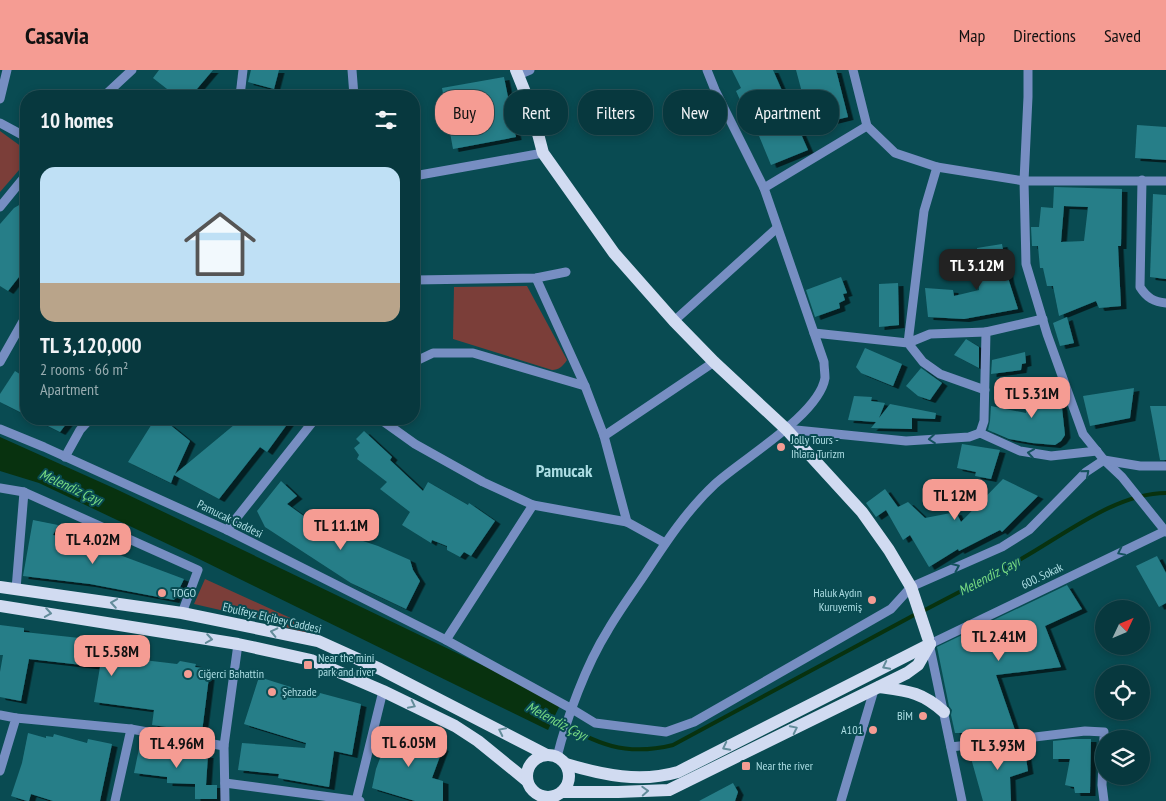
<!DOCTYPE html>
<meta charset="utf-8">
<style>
body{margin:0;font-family:"PT Sans Narrow",sans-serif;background:#154349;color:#f1f3f6;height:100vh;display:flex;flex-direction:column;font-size:19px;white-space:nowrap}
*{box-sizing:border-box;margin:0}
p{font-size:16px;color:#98acb0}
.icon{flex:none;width:28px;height:28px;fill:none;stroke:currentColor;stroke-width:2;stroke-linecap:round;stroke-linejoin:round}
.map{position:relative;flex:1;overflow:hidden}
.sheet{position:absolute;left:20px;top:20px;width:400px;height:335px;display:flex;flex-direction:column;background:#07383e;border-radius:20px;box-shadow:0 2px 8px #0003,0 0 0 1px #285258}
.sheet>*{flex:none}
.banner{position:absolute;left:435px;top:20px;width:475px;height:45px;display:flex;gap:10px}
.needle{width:32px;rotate:46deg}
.tools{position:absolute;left:1095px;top:530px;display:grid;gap:10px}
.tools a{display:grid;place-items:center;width:55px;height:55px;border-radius:50%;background:#07383e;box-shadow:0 2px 8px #0003,0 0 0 1px #285258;font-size:25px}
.price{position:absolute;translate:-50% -42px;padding:0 11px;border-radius:10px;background:#f59c93;color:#111;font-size:16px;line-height:32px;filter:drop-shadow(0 1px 2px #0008)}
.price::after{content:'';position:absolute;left:50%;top:30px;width:15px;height:11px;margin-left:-8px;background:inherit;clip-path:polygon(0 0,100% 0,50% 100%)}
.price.current{background:#222;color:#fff}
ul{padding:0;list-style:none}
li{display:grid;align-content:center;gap:10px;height:265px;padding:0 20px}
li+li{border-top:1px solid #285258}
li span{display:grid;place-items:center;height:155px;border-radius:15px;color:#555}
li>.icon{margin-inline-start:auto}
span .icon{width:90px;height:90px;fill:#fffc;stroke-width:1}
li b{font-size:21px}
h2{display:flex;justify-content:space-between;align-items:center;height:60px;padding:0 20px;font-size:21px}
.tag{padding:0 18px;border-radius:20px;background:#07383e;box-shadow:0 2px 8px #0003,0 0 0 1px #285258;font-size:18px;line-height:45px}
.tag.current{background:#f59c93;color:#111}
header{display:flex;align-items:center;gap:30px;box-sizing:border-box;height:70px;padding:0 25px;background:#f59c93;color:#111}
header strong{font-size:24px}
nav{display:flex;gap:28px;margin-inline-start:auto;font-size:18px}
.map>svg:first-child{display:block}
</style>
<header>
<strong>Casavia</strong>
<nav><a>Map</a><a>Directions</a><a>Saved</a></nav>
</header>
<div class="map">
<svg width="1166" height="731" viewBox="0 0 1166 731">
<defs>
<filter id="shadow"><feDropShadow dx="5.5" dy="3" stdDeviation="0" flood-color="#0009"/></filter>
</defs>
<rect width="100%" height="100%" fill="#094b52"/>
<g fill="#7b3e39">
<polygon points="0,61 26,80 26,92 0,122"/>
<path d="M 527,216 L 567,290 C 563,296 559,300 552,300 L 453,269 L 454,217 Z"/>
<polygon points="205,509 308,556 306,563 255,548 194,534"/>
</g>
<polygon fill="#08320f" points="0,367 118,420 561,633 548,660 195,487 39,413 0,401"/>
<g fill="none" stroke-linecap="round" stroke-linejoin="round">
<g stroke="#08320f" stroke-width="4">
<path d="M 923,541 C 955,524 989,507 1021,489 C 1064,465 1116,423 1166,423"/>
<path d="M 549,647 C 594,671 620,688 673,675 L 916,544"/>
</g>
</g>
<g fill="#277e88" fill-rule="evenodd" filter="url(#shadow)">
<polygon points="159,0 213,0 191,26 176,26 153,8"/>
<polygon points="251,0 279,0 274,19 248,12"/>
<polygon points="732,0 773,0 808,80 771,95 752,49 749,50 736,21 741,18"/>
<polygon points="796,0 836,0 848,47 811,56"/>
<polygon points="504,7 516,67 453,79 442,18"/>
<polygon points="1137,55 1166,57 1166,90 1135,88"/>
<path d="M 1054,117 L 1122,119 L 1121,176 L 1118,176 L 1121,236 L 1099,238 L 1096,231 L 1059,246 L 1053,216 L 1047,216 L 1043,198 L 1040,198 L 1038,176 L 1032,176 L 1031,157 L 1039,157 L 1041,137 L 1053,138 ZM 1064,136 L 1088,137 L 1084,171 L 1061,172 Z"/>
<polygon points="1153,124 1166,125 1166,209 1150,207"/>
<polygon points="26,131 26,198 8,221 0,216 0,154 14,138"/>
<polygon points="1002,174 1009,211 1018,239 964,249 928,247 925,218 953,220 954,226 979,220 977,178"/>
<polygon points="841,207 847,223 843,224 845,230 839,233 840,238 815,247 806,220"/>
<polygon points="898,213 899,255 879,257 879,214"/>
<polygon points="1067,247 1074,273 1060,276 1053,253"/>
<polygon points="966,269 979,277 979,298 954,285"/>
<polygon points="865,278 902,294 893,316 861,303 856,297"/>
<polygon points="1025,282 1026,293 1022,294 1021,300 991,304 992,290"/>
<polygon points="921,298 942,313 930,330 918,326 906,316"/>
<polygon points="15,301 26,308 26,345 0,332 0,324"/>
<polygon points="1051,312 1052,323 1057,322 1062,338 1065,365 1061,371 1055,375 1032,373 1009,369 988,360 990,351 991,336 1026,343 1025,322"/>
<polygon points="1134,318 1130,348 1090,356 1083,326"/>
<polygon points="854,326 872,327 871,331 885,333 879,348 890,334 936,343 935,349 912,348 912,359 871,358 876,352 848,350"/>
<polygon points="1150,336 1166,336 1166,390 1160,390"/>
<polygon points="34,349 70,349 60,362"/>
<polygon points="155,349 169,354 190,371 175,404 234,355 226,349 291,349 267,382 260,377 219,429 174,405 171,413 128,392"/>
<polygon points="364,361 392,387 390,390 423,421 428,412 468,435 469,433 495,451 471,486 464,482 460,487 447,480 447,476 432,470 431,473 402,455 410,442 380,419 387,412 357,389 359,385 354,378 360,373 356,369"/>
<polygon points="962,374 1000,380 991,409 975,406 976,402 957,398"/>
<polygon points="1003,409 1038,426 1002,462 1000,460 959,481 958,479 929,497 910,465 903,470 886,440 876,447 866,433 885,419 898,437 908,432 925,448 956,442 961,452"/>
<polygon points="281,411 297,426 287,434 326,462 333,455 357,469 378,476 410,490 413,500 420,511 406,539 351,513 265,457 257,441"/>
<polygon points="33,450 58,455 53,465 102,476 101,478 184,509 174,530 90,514 23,506"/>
<polygon points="1157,486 1166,503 1166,533 1159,537 1136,496"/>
<polygon points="1067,515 1082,539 1045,556 1061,597 996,605 1016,663 965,669 964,663 955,663 951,645 952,640 949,636 937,577"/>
<polygon points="0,555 24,558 24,562 89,569 87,582 116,584 119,581 135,585 135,589 177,594 180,591 196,594 195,597 210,599 202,662 152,655 154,640 94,632 100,597 29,589 21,631 0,627 0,602 3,585 0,585"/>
<polygon points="259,607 319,626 320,623 361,634 352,685 334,681 329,717 278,708 279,704 238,700 242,673 305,678 306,673 244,654"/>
<polygon points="392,656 443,678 432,708 443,711 443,731 415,731 372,718 376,699"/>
<polygon points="28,663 46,668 46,666 53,667 54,664 87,673 88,669 112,674 100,731 53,731 31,724 29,731 27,731 11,726 22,693"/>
<polygon points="1073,669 1091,669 1090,723 1075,723 1074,717 1065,715 1070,689 1053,689 1053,671"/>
<polygon points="140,674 163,678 162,682 208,685 206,715 217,715 217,729 195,729 195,714 167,713 167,707 134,703"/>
<polygon points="1024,675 1028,701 1010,707 1011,731 983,731 969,681"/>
<polygon points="733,713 738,722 735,731 699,731"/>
</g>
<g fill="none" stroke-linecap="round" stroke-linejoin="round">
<g stroke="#778ec2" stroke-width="9">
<polyline points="352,0 354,26"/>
<polyline points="707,0 715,20 764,118 867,56 853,0"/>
<polyline points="518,5 530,0"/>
<polyline points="104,26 132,0"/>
<polyline points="240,26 243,0"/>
<polyline points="0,29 7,0"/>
<polyline points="0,53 26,67"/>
<polyline points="867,56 895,83 937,97 1024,111 1028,27 1028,0"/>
<polyline points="937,97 924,141 908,273 930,264 986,262"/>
<polyline points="414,106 543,83"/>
<path d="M 1142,110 L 1140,217 C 1147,228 1154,232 1166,233"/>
<polyline points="1166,111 1024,111 1026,194 1047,264 1083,364 1104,390 1122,407 1166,462"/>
<polyline points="0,137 26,105"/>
<polyline points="536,208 585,316 604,366 627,452"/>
<polyline points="414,210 536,208 566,202"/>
<polyline points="674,251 777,158"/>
<polyline points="814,263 908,273 923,292 940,304 985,320"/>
<polyline points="0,292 26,246"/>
<polyline points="414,292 433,283 473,283 585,316"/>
<polyline points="380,349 415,374 483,412 533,435 627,452 665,473"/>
<polyline points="0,359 44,377 227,460 446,570 572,639 595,653 666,662 694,652 891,539 911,517 1002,477 1029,460 1086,402 1104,390 1140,396 1166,396"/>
<polyline points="786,359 906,371 969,367 980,363 1020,381 1051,386 1097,381"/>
<polyline points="980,363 984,351 986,262 1043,249"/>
<polyline points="604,366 714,292"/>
<polyline points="65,387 80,360 90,349"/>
<polyline points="0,418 24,422 198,500 182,543"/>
<polyline points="227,460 315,349"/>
<polyline points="16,519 24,422"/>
<polyline points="446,570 533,435"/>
<polyline points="929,573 962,731"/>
<polyline points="930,574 1165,461"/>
<polyline points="0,645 16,648 0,701"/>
<polyline points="16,648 131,659 224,676"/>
<polyline points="951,677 1085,661 1104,662 1104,669"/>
<path d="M 557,687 C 567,647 586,595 608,560 C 619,541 633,522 645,504 C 666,472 687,440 715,414 C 742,389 819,345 825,308 C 825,303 824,297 824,292 L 764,118"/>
<polyline points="225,713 360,731"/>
<polyline points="115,731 131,659"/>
<polyline points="225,731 224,676 238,574"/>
<polyline points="356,731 383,621"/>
<polyline points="841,731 874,620"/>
<polyline points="1104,731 1102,715 1104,670"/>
</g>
<g stroke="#d1dbf1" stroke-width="12">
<polyline points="516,0 531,37 543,83 614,183 674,251 714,292 786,359 862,442 889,480 911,517 928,568"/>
<polyline points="0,517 182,543 318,571 380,599 545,684"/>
<polyline points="0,536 238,574 311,590 383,621 455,656 478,671 526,710"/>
<path d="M 879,617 C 908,621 922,622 944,642"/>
<circle cx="548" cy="706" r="21"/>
<path d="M 566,694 C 603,705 640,713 678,702 L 930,574"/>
<polyline points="562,722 618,722 669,720 907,603 918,595 930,574"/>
</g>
</g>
<defs><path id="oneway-chevron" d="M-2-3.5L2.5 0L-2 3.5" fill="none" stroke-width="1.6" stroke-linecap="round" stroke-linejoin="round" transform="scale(1.25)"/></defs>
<g stroke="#14525d">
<use href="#oneway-chevron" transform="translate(932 369) rotate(175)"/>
<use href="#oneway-chevron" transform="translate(1031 383) rotate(-171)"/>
<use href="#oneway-chevron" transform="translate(1086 403) rotate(-41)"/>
<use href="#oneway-chevron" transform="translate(1121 482) rotate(154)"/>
<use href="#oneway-chevron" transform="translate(956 497) rotate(-24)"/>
</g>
<g stroke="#638c9a">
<use href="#oneway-chevron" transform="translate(114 533) rotate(-171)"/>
<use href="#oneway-chevron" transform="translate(48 543) rotate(9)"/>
<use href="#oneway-chevron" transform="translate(274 562) rotate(-167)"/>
<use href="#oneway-chevron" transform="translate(209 569) rotate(9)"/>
<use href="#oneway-chevron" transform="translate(886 596) rotate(153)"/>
<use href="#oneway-chevron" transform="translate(412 635) rotate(26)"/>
<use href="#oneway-chevron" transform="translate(794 659) rotate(-26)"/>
<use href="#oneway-chevron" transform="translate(502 661) rotate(-154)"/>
<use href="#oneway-chevron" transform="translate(726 677) rotate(153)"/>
<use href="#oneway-chevron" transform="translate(645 721) rotate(-3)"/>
</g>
<g fill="#f59c93" stroke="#094b52" stroke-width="2">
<circle cx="781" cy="377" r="5"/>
<circle cx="162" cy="523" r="5"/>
<circle cx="872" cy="530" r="5"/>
<rect x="303" y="590" width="10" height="10" rx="2.5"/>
<circle cx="188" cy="604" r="5"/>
<circle cx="272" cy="622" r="5"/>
<circle cx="923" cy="646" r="5"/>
<circle cx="873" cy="660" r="5"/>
<rect x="741" y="691" width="10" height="10" rx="2.5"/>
</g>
<g text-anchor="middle" stroke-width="4" stroke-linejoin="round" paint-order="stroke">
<g font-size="12" fill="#acdde3" stroke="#094b52" text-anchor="start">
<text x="791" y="374">Jolly Tours -<tspan x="791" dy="14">Ihlara Turizm</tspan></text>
<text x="172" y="527">TOGO</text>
<text x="862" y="527" text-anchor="end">Haluk Aydın<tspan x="862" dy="14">Kuruyemiş</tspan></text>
<text x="318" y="592">Near the mini<tspan x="318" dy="14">park and river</tspan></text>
<text x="198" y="608">Ciğerci Bahattin</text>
<text x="282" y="626">Şehzade</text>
<text x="913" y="650" text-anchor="end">BİM</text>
<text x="863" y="664" text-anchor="end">A101</text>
<text x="756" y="700">Near the river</text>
</g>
<g font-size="12" fill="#acdde3" stroke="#094b52">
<text transform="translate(230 449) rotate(26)" y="4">Pamucak Caddesi</text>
<text transform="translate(1042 506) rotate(-26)" y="4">600. Sokak</text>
<text transform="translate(272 548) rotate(13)" y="4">Ebulfeyz Elçibey Caddesi</text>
</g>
<g font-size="14" font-style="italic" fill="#78db83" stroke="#094b52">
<text transform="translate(71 417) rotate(25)" y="5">Melendiz Çayı</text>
<text transform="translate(989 506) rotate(-28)" y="5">Melendiz Çayı</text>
<text transform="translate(557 651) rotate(28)" y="5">Melendiz Çayı</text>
</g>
<g font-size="18" font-weight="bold" fill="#acdde3" stroke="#094b52">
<text x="564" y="407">Pamucak</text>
</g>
</g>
</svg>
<div class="tools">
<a><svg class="needle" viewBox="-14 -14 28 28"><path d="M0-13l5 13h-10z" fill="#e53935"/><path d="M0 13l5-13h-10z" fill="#98acb0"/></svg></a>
<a><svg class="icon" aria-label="locate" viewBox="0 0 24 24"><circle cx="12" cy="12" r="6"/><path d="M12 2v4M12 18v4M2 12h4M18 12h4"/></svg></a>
<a><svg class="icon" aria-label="layers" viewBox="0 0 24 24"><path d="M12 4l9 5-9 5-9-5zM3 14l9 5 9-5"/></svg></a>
</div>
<b class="price current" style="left:977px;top:221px">TL 3.12M</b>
<b class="price" style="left:1032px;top:349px">TL 5.31M</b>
<b class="price" style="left:955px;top:451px">TL 12M</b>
<b class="price" style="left:341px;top:481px">TL 11.1M</b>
<b class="price" style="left:93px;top:495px">TL 4.02M</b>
<b class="price" style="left:999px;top:592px">TL 2.41M</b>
<b class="price" style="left:112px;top:607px">TL 5.58M</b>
<b class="price" style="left:409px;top:698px">TL 6.05M</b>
<b class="price" style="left:177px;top:699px">TL 4.96M</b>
<b class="price" style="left:998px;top:701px">TL 3.93M</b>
<div class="banner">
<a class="tag current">Buy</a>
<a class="tag">Rent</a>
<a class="tag">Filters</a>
<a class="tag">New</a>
<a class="tag">Apartment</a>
</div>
<section class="sheet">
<h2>10 homes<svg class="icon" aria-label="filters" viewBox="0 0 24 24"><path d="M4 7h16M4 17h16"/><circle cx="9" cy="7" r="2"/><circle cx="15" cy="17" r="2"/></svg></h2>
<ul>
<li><span style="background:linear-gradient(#bfe0f5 75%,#b9a48a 0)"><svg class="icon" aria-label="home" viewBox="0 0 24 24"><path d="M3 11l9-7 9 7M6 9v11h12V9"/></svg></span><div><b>TL 3,120,000</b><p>2 rooms · 66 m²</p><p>Apartment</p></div></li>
</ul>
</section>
</div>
